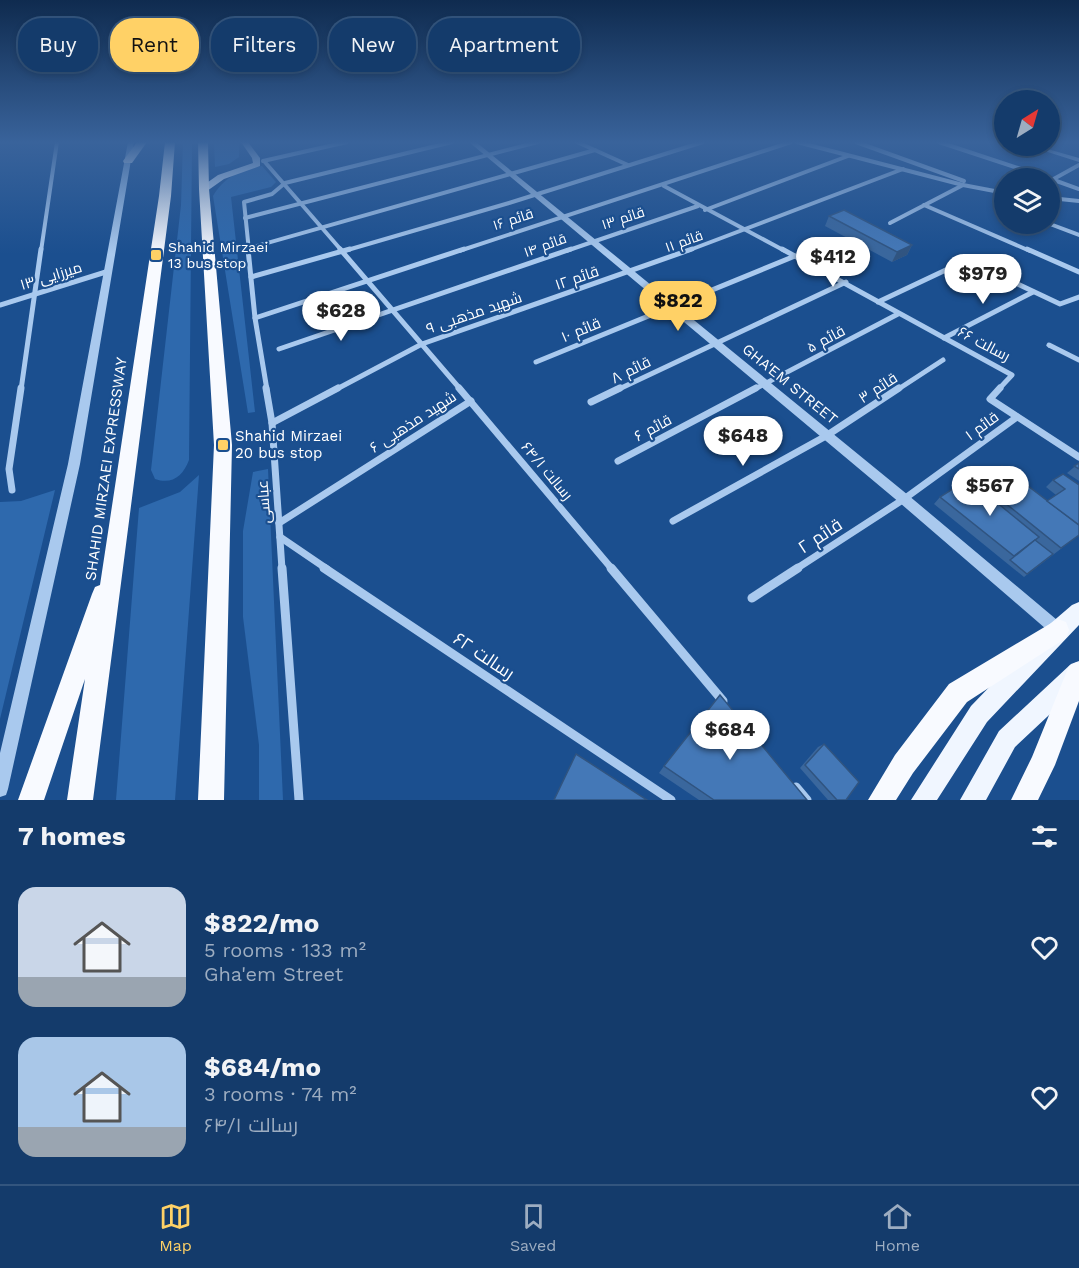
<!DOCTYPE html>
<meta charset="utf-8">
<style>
body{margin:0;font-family:"Work Sans",Cairo,sans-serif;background:#1d4271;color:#f1f3f6;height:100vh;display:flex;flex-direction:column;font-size:22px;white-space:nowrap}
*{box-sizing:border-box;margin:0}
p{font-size:20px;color:#9dadc1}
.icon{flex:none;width:33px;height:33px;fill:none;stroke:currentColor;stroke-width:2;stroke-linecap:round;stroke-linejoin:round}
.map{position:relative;height:800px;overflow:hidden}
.details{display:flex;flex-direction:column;background:#143b6b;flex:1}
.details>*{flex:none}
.banner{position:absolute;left:18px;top:18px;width:600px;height:54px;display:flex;gap:12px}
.needle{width:39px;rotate:37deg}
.tools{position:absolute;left:994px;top:90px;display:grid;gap:12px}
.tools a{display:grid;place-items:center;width:66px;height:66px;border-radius:50%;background:#143b6b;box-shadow:0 3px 9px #0003,0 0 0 2px #33557e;font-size:30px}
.price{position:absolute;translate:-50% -51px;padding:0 14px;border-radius:21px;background:#fff;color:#222;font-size:20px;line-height:39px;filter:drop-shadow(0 2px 3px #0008)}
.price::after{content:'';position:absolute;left:50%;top:36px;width:18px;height:14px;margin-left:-9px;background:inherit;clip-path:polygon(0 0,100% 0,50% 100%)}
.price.selected{background:#ffd166;color:#111}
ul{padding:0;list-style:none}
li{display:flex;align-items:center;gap:18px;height:150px;padding:0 18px}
li span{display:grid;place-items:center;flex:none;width:168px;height:120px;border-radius:18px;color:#555}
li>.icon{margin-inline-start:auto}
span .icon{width:72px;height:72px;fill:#fffc;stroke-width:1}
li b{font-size:26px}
h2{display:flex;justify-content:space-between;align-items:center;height:72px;padding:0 18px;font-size:26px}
.tag{padding:0 21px;border-radius:24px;background:#143b6b;box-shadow:0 3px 9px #0003,0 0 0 2px #33557e;font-size:21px;line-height:54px}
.tag.selected{background:#ffd166;color:#111}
.menu{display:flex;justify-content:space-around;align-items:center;height:84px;border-top:2px solid #33557e;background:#143b6b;font-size:16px;color:#9dadc1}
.menu a{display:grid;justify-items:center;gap:3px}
.menu .selected{color:#ffd166}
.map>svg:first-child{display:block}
</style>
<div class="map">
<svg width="1079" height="800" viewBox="0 0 1079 800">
<rect width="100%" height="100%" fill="#1b4f8f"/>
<g fill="#2e69ad">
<path d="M 183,142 L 192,142 L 189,460 C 183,476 172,485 155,479 L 151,470 L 181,205 Z"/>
<polygon points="214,142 239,142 239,157 229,164 215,167"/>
<path d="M 262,166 L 276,182 L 271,187 L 231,197 L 255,412 L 248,413 L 213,196 C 225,176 240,170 262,166 Z"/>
<polygon points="268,469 283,800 259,800 259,745 243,617 243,531 253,472"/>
<polygon points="199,475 175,800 116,800 139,508 180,492"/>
<polygon points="55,490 0,719 0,502 21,501"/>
</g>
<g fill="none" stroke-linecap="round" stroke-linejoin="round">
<g stroke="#a9c9ee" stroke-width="4">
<polyline points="577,142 628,165"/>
<polyline points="797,142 963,185 1005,193"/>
<polyline points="856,142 964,181"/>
<polyline points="939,142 1048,178"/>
<polyline points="263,161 347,142"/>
<polyline points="264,161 342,251"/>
<polyline points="1051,179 1079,189"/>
<polyline points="1050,181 1079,165"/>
<polyline points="664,186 785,251"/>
<polyline points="1050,198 1079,201"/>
<polyline points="924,205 1030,251"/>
<polyline points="705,210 848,156"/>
<polyline points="245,218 538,142"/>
<polyline points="890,223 963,185"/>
<polyline points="1050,224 1079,235"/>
<polyline points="253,247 595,150"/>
<polyline points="41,251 57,142"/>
<polyline points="249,251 244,202 272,194 285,183 452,142"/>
<polyline points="344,251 509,203 703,142"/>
<polyline points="459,251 791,142"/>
<polyline points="566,251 698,206"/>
<polyline points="687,251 903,169"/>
</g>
<g stroke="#a9c9ee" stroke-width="5">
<polyline points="248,249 255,318 267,390"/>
<polyline points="340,249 461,390"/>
<polyline points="782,249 1012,375 998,390"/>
<polyline points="1027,249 1079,272"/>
<polyline points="251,277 350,249"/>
<polyline points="878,302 967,260 1060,304 1079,297"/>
<polyline points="0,305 109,271"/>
<polyline points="255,318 464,249"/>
<polyline points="944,338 1033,292"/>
<polyline points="1049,345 1079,360"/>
<polyline points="279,349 571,249"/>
<polyline points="536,362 795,256"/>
<polyline points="21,390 41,249"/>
<polyline points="335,390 422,344 692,249"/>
<polyline points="617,390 846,282"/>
<polyline points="753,390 898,314"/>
<polyline points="897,390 943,360"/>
</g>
<g stroke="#a9c9ee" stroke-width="7">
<polyline points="266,388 272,423 282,569"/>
<polyline points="459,388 612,569"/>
<polyline points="1000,388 990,399 1079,457"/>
<polyline points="591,402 620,388"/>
<polyline points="272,423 338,388"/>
<polyline points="618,461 756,388"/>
<polyline points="12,490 9,469 21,388"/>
<polyline points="673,521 826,436 899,388"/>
<polyline points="279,523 471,401"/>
<polyline points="280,537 327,569"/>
<polyline points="796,569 904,499 1017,417"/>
</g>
<g stroke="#a9c9ee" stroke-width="9">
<polyline points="282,568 299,800"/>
<polyline points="324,568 671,800"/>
<polyline points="611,568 723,701"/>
<polyline points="752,598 798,568"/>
<polyline points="796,787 807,800"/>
</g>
<g fill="#a9c9ee" fill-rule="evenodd">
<polygon points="128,142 134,142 80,464 8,789 6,795 0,797 0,753 68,464"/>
<polygon points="469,142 476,142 908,495 1063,625 1065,630 1063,635 1058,637 1053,635 900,503"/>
<polygon points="1029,146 1037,146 1079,158 1079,162"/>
</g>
<polygon fill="#d6e6fa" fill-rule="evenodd" points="241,142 248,142 260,158 260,166 224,179 207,191 201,191 201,187 218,175 253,163 252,158"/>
<g fill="#f0f6ff" fill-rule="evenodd">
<polygon points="1079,602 1079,625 987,722 937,800 911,800 971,706 1051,623 1072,605"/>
<polygon points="1079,661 1079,687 1015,747 986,800 960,800 999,731 1071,664"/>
</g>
<g fill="#f8faff" fill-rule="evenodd">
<polygon points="137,142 147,142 132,163 124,163 123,161"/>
<polygon points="165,142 175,142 171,196 93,800 67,800 85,679 44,800 18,800 92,594 95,587 100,585 159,196"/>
<polygon points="198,142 208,142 209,189 232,445 224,800 198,800 214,445 199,189"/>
<polygon points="1058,619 1066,622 1069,630 1066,638 967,702 913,773 896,800 868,800 895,755 949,684"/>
<polygon points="1077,662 1079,663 1079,701 1055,765 1038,800 1011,800 1032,757 1069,666"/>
</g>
</g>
<g fill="#3a679d">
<polygon points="829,216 912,245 907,255 892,262 825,226"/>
<polygon points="1079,463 1079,481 1067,473"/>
<polygon points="1063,474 1079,535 1024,577 934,504 940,497 976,486 979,482 1047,501 1056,495 1046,487 1053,480"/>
<polygon points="824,744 846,800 828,800 800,768 818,747"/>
<polygon points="664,766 807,800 699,800 659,773"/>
</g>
<g fill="#305480">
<polygon points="674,142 686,142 674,146"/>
<polygon points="912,245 907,255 892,262 897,252"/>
</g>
<g fill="#4478b7" stroke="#305480" stroke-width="1.5">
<polygon points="844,210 912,245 897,252 829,216"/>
<polygon points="1079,463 1079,469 1074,466"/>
<polygon points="1002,466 1079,525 1079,535 1061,548 979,482"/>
<polygon points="1063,474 1079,485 1079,525 1047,501 1065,489 1053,480"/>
<polygon points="968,479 1039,537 1014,556 940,497"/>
<polygon points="1035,540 1053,554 1027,574 1010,560"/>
<polygon points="720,695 807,800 714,800 664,766"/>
<polygon points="824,744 859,782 846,800 837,800 805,765"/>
<polygon points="576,754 647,800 554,800"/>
</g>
<linearGradient id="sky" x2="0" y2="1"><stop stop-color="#0f2b4f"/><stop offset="0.56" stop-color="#39639b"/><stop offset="1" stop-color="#39639b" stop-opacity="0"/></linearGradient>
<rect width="1079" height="254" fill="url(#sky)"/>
<g fill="#ffd166" stroke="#1b4f8f" stroke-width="2">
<rect x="150" y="249" width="12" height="12" rx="3"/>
<rect x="217" y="439" width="12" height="12" rx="3"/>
</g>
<g text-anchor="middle" stroke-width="4.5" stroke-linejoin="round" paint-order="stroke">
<g font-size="14" fill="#fff" stroke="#1b4f8f">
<text transform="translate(623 218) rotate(-18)" y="5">قائم ۱۳</text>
<text transform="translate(513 219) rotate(-18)" y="5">قائم ۱۶</text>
<text transform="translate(684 241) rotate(-20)" y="5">قائم ۱۱</text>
<text transform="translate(545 245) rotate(-20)" y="5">قائم ۱۴</text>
</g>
<g font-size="14" fill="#fff" stroke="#1b4f8f" text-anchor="start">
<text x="168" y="252">Shahid Mirzaei<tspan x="168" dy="16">13 bus stop</tspan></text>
</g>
<g font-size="15" fill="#fff" stroke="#1b4f8f">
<text transform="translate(51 276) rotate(-17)" y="5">میرزایی ۱۳</text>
<text transform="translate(577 278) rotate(-19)" y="5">قائم ۱۲</text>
<text transform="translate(474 313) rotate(-19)" y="5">شهید مذهبی ۹</text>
<text transform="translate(581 330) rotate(-23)" y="5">قائم ۱۰</text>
<text transform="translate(826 339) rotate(-28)" y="5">قائم ۵</text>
<text transform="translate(984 344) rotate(28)" y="5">رسالت ۶۶</text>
<text transform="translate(631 370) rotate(-26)" y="5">قائم ۸</text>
<text transform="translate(790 384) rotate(39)" y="5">GHA'EM STREET</text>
<text transform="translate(878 388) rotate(-33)" y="5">قائم ۳</text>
<text transform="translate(413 422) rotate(-33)" y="5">شهید مذهبی ۶</text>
<text transform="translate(982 426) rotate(-36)" y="5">قائم ۱</text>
<text transform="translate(653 428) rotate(-28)" y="5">قائم ۶</text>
<text transform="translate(106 469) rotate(-82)" y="5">SHAHID MIRZAEI EXPRESSWAY</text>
<text transform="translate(547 471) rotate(50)" y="5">رسالت ۶۴/۱</text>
<text transform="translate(264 502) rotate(-94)" y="5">عباسی</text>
</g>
<g font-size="15" fill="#fff" stroke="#1b4f8f" text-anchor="start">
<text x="235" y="441">Shahid Mirzaei<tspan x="235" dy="17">20 bus stop</tspan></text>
</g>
<g font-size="18" fill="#fff" stroke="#1b4f8f">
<text transform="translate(820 536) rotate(-33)" y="6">قائم ۲</text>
<text transform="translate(484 656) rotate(34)" y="6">رسالت ۶۲</text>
</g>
</g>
</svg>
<div class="tools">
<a><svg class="needle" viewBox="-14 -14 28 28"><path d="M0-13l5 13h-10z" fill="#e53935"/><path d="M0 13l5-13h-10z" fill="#9dadc1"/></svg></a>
<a><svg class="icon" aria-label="layers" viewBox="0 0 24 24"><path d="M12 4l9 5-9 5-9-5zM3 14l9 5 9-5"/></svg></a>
</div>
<b class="price" style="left:833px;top:288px">$412</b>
<b class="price" style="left:983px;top:305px">$979</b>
<b class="price selected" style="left:678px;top:332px">$822</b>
<b class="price" style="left:341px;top:342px">$628</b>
<b class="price" style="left:743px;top:467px">$648</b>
<b class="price" style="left:990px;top:517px">$567</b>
<b class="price" style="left:730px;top:761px">$684</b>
<div class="banner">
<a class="tag">Buy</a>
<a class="tag selected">Rent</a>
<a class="tag">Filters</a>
<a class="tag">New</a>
<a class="tag">Apartment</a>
</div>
</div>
<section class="details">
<h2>7 homes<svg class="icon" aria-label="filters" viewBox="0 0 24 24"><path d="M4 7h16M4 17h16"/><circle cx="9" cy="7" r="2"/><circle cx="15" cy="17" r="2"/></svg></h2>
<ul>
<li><span style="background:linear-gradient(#c9d6e8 75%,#9aa5b1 0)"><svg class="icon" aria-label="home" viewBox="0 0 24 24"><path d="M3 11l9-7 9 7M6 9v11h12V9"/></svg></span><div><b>$822/mo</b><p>5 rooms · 133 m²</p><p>Gha'em Street</p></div><svg class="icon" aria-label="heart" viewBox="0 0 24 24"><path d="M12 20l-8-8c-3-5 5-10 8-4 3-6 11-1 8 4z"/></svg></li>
<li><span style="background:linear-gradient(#a9c7e8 75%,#9aa5b1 0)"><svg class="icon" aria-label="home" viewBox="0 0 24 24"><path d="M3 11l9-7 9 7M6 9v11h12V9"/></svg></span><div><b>$684/mo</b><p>3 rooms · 74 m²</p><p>رسالت ۶۴/۱</p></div><svg class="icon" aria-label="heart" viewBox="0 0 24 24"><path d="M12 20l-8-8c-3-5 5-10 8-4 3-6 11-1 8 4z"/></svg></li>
</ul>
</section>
<nav class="menu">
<a class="selected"><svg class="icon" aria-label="map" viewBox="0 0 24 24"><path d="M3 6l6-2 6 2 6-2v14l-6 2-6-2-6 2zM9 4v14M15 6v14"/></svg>Map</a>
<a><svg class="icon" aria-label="saved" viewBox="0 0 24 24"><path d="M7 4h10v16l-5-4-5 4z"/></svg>Saved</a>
<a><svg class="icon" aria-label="home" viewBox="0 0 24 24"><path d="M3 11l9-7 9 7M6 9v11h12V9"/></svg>Home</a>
</nav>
